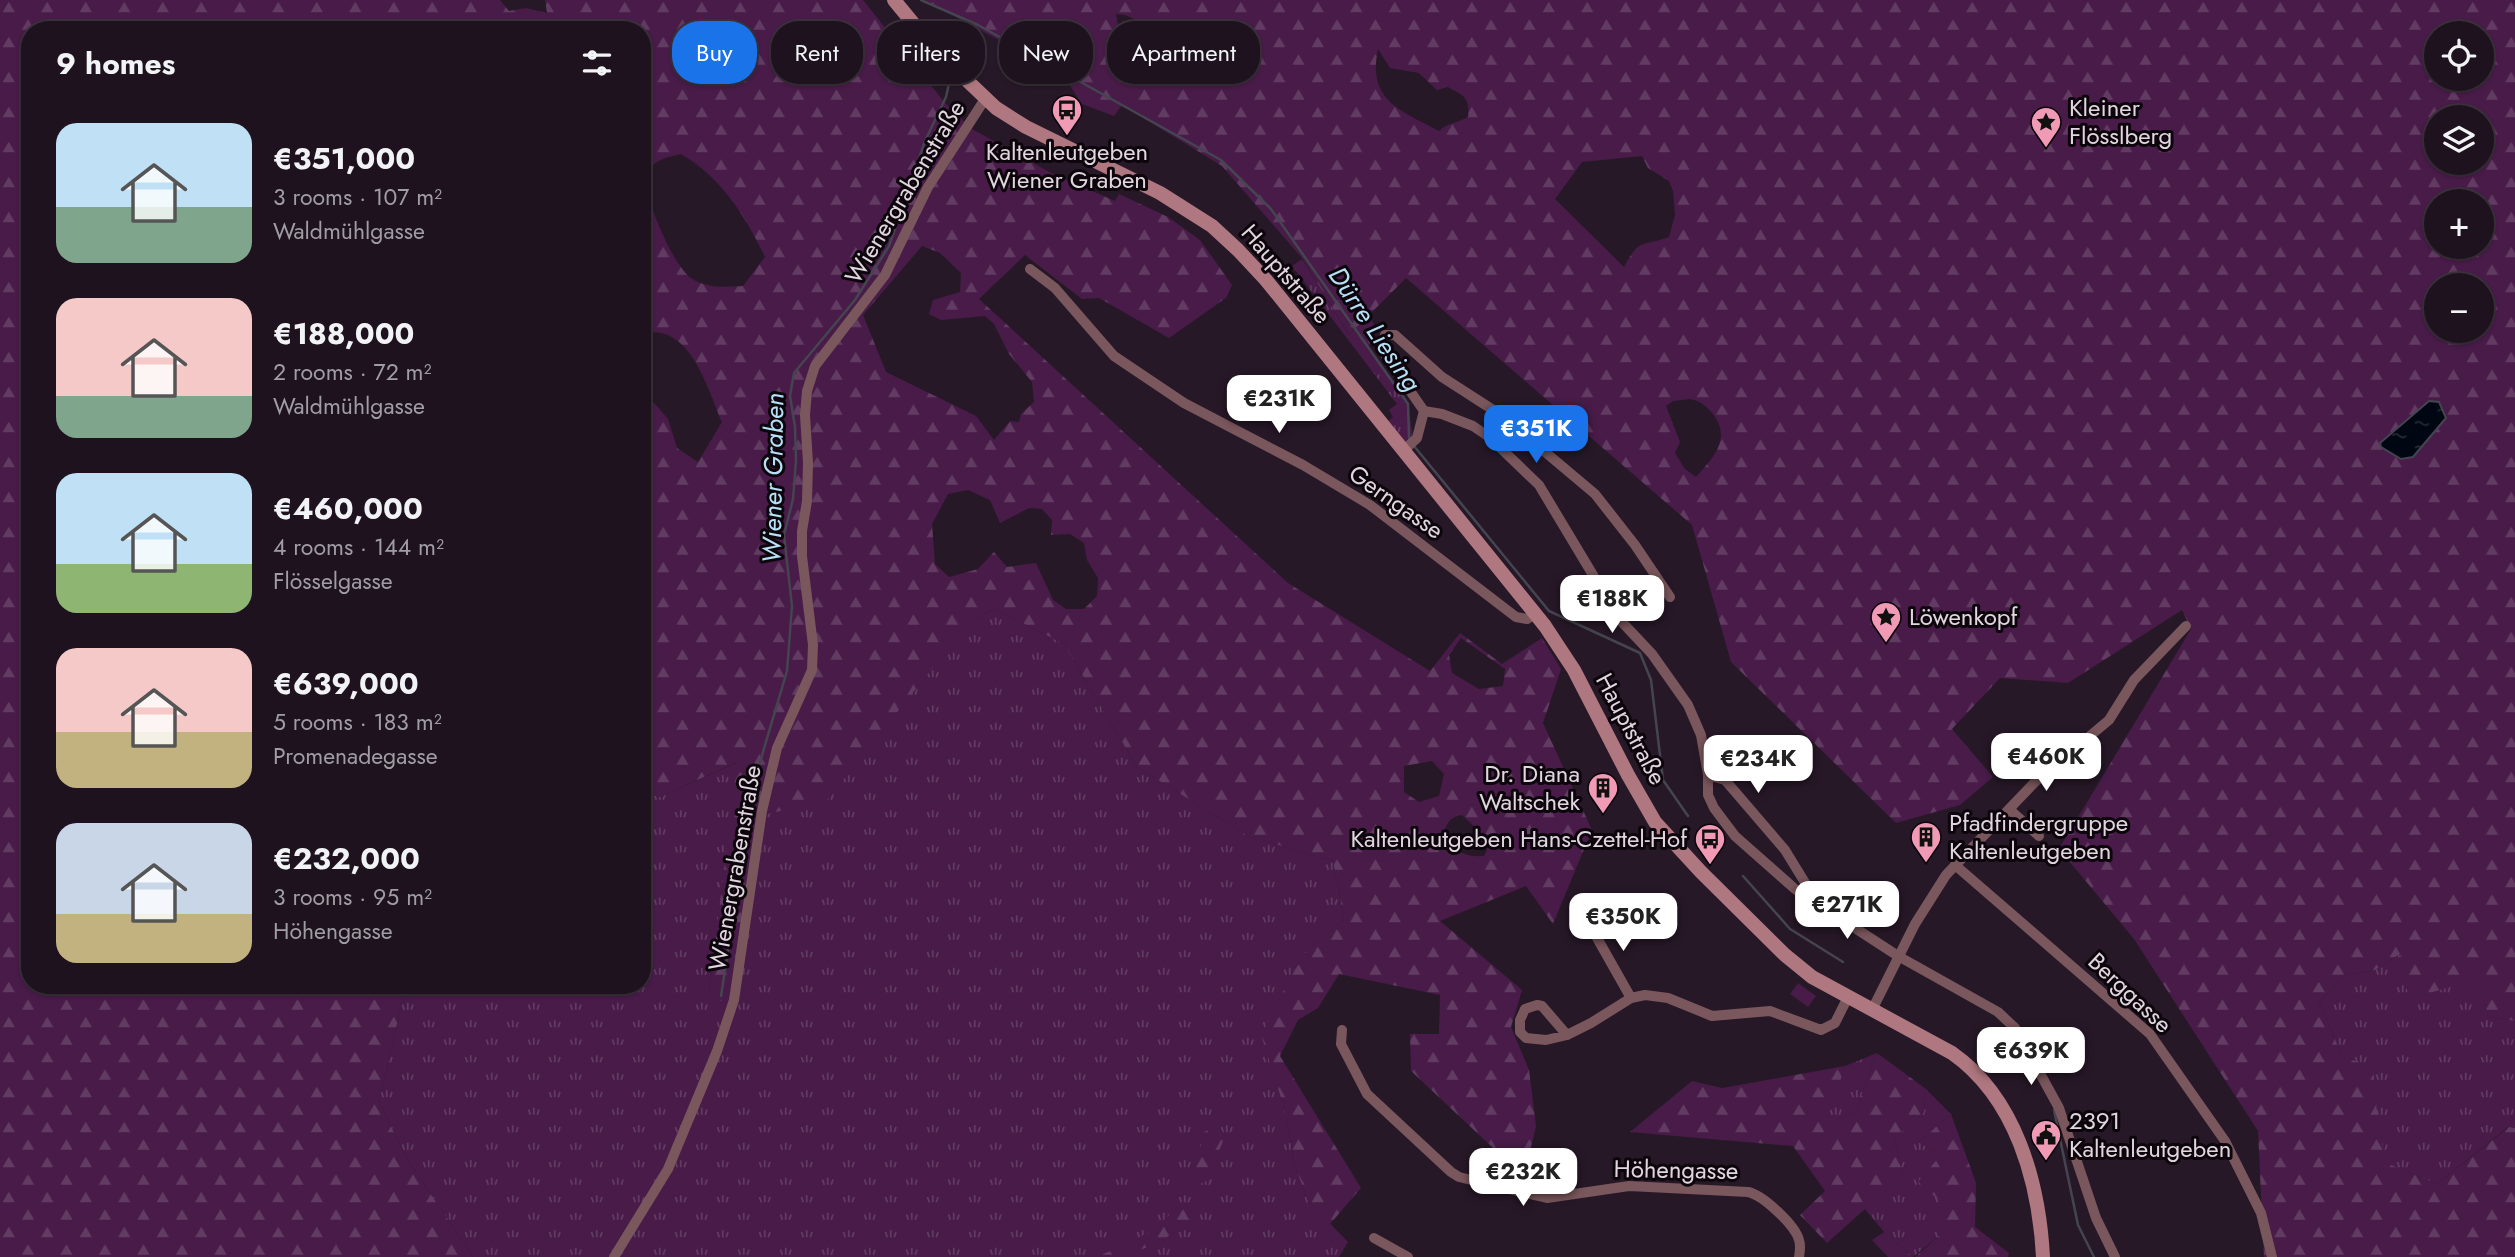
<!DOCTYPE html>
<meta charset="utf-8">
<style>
body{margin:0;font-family:Jost,sans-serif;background:#2a202a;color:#f1f3f6;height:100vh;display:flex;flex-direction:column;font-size:26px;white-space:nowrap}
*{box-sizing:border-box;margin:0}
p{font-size:23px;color:#a09ea4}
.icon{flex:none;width:38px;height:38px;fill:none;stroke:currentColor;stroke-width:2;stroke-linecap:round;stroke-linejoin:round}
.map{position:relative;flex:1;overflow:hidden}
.drawer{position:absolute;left:21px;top:21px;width:630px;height:973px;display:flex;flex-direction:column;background:#1d121d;border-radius:28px;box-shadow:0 2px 5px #0004,0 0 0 2px #3b323b}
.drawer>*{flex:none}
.banner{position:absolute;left:672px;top:21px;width:665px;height:63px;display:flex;gap:14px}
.fabs{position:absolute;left:2424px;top:21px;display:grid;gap:14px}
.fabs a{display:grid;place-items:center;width:70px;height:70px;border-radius:50%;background:#1d121d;box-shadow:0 2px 5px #0004,0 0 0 2px #3b323b;font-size:35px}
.price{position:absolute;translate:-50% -60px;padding:0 16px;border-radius:14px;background:#fff;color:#222;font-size:23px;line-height:46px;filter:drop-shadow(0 2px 4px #0008)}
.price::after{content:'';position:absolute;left:50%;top:42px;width:21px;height:16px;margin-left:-10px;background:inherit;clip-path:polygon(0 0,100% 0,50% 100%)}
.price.current{background:#1a73e8;color:#fff}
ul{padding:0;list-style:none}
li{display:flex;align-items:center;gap:21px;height:175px;padding:0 35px}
li span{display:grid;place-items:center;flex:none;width:196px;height:140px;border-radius:21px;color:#555}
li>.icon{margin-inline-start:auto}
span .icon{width:84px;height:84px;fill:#fffc;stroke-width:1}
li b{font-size:30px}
h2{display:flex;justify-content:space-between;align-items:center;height:84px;padding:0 35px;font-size:30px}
.pill{padding:0 24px;border-radius:28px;background:#1d121d;box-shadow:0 2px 5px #0004,0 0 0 2px #3b323b;font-size:24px;line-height:63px}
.pill.current{background:#1a73e8;color:#fff}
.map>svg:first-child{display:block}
</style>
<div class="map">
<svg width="2515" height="1257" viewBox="0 0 2515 1257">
<defs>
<pattern id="grass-tufts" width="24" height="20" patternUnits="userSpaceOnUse" patternTransform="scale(1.75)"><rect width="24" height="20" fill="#481b48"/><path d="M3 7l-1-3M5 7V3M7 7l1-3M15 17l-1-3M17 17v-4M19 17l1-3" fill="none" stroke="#623b62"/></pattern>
<pattern id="forest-firs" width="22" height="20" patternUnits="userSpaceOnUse" patternTransform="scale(1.75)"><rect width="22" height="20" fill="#481b48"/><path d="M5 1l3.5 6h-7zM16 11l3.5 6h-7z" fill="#623b62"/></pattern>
<pattern id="water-ripples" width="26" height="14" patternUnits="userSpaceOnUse" patternTransform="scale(1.75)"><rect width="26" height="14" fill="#000712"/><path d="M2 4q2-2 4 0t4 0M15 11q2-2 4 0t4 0" fill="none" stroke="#252a34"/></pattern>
</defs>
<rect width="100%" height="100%" fill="#271827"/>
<g fill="url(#grass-tufts)">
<polygon points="1302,259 1349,335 1369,315 1376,329 1371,335 1369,346 1407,400 1413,437 1405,444 1388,421 1393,417 1389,410 1397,404 1292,266"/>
<polygon points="995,609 1064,644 1137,767 1248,836 1333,861 1344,919 1301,957 1262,1036 1284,1107 1295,1166 1308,1201 1348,1242 1339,1257 473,1257 407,1159 379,1102 406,985 642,985 642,793 660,797 738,762 709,992 759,816 970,621"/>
<polygon points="2400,954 2478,979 2488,1017 2515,1021 2515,1128 2508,1127 2437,1184 2385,1163 2378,1125 2342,1056 2319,1002 2346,975 2375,970"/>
<polygon points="1877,1053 1855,1113 1825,1124 1845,1066"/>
<polygon points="1926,1089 1951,1114 1919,1142 1940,1156 1940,1235 1913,1257 1884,1232 1865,1209 1903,1175 1894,1139 1924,1112"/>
</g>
<g fill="url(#forest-firs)" fill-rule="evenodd">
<path d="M 0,0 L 500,0 L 509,11 L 526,8 L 547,13 L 545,0 L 863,0 L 945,103 L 972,129 L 1053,174 L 1115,201 L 1119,194 L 1168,217 L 1200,240 L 1232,285 L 1226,298 L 1169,338 L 1099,298 L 1082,299 L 1025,255 L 979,299 L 1288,583 L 1430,671 L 1460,633 L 1502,664 L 1542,638 L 1561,669 L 1543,723 L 1592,830 L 1553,924 L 1526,886 L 1440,921 L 1522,990 L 1511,1027 L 1529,1070 L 1536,1126 L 1524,1177 L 1411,1071 L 1410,1034 L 1439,1034 L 1440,995 L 1339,974 L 1318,1008 L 1298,1020 L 1280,1056 L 1361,1188 L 1330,1224 L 1308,1201 L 1295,1166 L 1284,1107 L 1261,1035 L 1301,957 L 1344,919 L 1333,861 L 1248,836 L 1137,767 L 1064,644 L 995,609 L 970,621 L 827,800 L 759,816 L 729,997 L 721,1001 L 709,992 L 737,762 L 660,797 L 642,793 L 642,389 L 668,419 L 677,448 L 698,462 L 722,422 C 708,389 689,320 642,334 L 642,310 L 645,309 L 642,292 L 642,30 L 30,30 L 30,985 L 406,985 L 379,1102 L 407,1159 L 473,1257 L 0,1257 ZM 681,154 C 721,177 746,217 765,257 L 743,286 C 725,287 707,289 691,278 C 674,267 642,195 647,176 C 650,160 668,157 681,154 ZM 922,246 L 940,253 L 961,273 L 960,292 L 933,300 L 929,314 L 941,320 L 985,316 L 994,324 L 1009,354 L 1032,382 L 1034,402 L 1021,414 L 1019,422 L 1010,421 L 994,440 L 976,416 L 886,372 L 863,315 ZM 968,490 L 990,500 L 1000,523 L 1029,508 L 1042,509 L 1052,520 L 1051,535 L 1070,534 L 1084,543 L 1087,560 L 1098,578 L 1097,596 L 1084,609 L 1066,609 L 1053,600 L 1036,563 L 1007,567 L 994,552 L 978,569 L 949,577 L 935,564 L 932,524 L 948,494 ZM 1461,638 L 1505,669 L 1503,686 L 1479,689 L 1452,673 L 1449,655 ZM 1432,761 L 1444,774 L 1439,796 L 1419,802 L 1404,792 L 1404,766 ZM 1462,815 L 1475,827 L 1487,850 L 1484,856 C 1466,858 1453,850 1443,836 C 1446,824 1449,817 1462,815 Z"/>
<path d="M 925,0 L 2515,0 L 2515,1021 L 2488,1017 L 2477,979 L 2409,999 L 2400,954 L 2375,970 L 2346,975 L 2319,1002 L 2342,1056 L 2373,1068 L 2378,1125 L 2386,1163 L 2437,1184 L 2509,1127 L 2515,1128 L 2515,1257 L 2264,1257 L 2258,1131 L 2134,939 L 2059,849 L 2191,629 L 2182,610 L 2068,683 L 2000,678 L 1952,729 L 1993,777 L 1960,805 L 1896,823 L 1731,662 L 1692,525 L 1406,278 L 1349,335 L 1302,258 L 1222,166 L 1122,105 L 1114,116 L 1082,104 L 1063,75 ZM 1116,14 C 1131,15 1139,20 1147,33 L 1145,37 L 1118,26 ZM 2436,33 L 2482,33 L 2482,79 L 2436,79 ZM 1378,49 L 1390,68 L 1419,73 L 1437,90 L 1448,87 C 1464,96 1470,97 1468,117 C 1458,123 1447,123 1439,131 C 1400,110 1367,101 1378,49 ZM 2436,117 L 2482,117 L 2482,163 L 2436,163 ZM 1642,156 L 1648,168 L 1669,181 L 1673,191 L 1675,215 L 1669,237 C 1642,247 1640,237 1624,267 L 1555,199 L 1582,162 ZM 2436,201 L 2482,201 L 2482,247 L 2436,247 ZM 2436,285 L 2482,285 L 2482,331 L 2436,331 ZM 1690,399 C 1701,401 1706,406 1713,414 C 1732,439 1713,458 1696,477 L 1685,469 L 1675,453 L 1680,442 L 1666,406 L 1673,401 Z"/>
<polygon points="1877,1053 1926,1089 1924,1112 1894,1139 1903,1175 1827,1243 1800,1215 1825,1191 1793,1146 1630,1132 1692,1081 1722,1088 1845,1066 1826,1123 1855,1113"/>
<polygon points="1951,1114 1976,1183 1975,1227 2009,1253 2008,1257 1915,1257 1940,1235 1940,1201 1918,1182 1940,1156 1919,1142"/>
<polygon points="1215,1127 1220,1127 1225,1136 1207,1181 1200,1184 1193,1182 1190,1177 1196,1165 1204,1132"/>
<path d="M 1188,1207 L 1193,1214 C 1187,1229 1171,1231 1161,1243 C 1155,1243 1132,1253 1128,1257 L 1102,1257 L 1103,1254 C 1123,1246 1160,1230 1172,1211 Z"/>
<polygon points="1884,1232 1913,1257 1888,1257 1872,1240"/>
</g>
<polygon fill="#481b48" points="1798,983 1816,996 1808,1007 1790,994"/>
<polygon fill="url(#water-ripples)" stroke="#444550" stroke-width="2" points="2429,401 2439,402 2446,418 2413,457 2401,459 2381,447 2380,443"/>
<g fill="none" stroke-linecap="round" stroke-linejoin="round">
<g stroke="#444550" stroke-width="2.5">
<polyline points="921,0 978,25 1221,160 1271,209 1408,404 1409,437 1411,440"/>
<polyline points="1414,446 1549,611 1640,653 1651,680 1663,780 1688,816"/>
<polyline points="1743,876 1790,929 1843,962"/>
<polyline points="721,996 751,802 760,762 787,671 792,606 784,535 793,499 796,460 795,427 790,396 794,373 855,300 889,246 925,141 946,97 950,79"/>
<polyline points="2054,1110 2078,1225 2094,1257"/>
</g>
<g stroke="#7a575c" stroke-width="10">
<polyline points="1030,269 1055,288 1114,356 1184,403 1303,465 1370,505 1516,617 1527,619 1536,613"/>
<polyline points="1403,451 1417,438 1424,411"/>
<polyline points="1670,597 1635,545 1595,494 1501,415 1442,377 1395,335 1385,335 1382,343 1386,356 1424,411 1442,414 1473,426 1489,437 1539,485 1620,620 1652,654 1688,705 1701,735 1708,775 1708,795 1714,808 1735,836 1795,889 1898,956 1998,1012 2015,1028 2059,1108 2096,1218 2115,1257"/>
<polyline points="1708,775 1725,780 1785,850 1804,881 1812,899"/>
<polyline points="2010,810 2039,836"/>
<polyline points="1955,865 2150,1034 2225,1141 2261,1213 2272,1257"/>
<polyline points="1588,922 1631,998"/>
<polyline points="1872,1010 1915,924 1946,875 2035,782 2109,720 2134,680 2186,626"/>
<path d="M 1342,1030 L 1341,1044 L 1367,1094 L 1451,1172 L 1459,1177 L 1547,1198 L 1629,1186 L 1748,1192 C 1763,1195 1795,1225 1799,1240 C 1801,1246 1800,1251 1799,1257"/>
<polyline points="1567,1035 1546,1040 1526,1038 1520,1032 1520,1020 1525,1009 1537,1005 1542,1006 1567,1035 1591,1023 1631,998 1645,995 1668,998 1712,1016 1770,1011 1821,1030 1835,1023 1848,997"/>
<polyline points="1374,1238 1408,1257"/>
<polyline points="614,1257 668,1169 717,1051 734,1000 762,811 777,748 812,670 813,645 802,556 802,531 807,501 808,463 805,415 807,391 815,366 885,275 928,187 985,99"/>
</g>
<path stroke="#af777f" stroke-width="14" d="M 894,0 L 936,51 L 996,108 L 1026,127 L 1160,193 L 1212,226 L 1238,250 L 1266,280 L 1545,626 L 1574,670 L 1628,775 L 1655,822 L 1701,872 L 1785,955 L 1812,977 L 1952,1053 C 2016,1098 2039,1182 2043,1257"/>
</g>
<defs>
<g id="bus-pin" transform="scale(1.575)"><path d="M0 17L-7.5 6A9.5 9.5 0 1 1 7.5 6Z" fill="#f09ab5" stroke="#0c060c"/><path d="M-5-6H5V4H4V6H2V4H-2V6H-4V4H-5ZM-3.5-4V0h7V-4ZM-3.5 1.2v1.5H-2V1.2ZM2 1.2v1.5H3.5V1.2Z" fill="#111"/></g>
<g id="sight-pin" transform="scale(1.575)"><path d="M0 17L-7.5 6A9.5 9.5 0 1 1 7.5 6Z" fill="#f09ab5" stroke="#0c060c"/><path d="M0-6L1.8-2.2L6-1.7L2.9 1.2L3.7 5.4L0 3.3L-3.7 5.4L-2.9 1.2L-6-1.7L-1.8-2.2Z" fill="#111"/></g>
<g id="building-pin" transform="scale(1.575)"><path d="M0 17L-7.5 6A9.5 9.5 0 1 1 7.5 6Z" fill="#f09ab5" stroke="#0c060c"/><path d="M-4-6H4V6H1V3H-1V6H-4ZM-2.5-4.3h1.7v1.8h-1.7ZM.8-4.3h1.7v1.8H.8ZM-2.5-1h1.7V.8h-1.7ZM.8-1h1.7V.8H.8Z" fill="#111"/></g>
<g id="civic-pin" transform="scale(1.575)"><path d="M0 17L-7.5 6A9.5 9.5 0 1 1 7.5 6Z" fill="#f09ab5" stroke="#0c060c"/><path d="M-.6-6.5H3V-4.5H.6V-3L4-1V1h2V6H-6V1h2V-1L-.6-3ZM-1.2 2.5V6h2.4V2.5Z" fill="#111"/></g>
</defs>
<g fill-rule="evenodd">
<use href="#bus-pin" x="1067" y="110"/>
<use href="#sight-pin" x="2046" y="122"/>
<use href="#sight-pin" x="1886" y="617"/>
<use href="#building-pin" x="1603" y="788"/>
<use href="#building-pin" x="1926" y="837"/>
<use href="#bus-pin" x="1710" y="839"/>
<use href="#civic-pin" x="2046" y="1135"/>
</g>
<g text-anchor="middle" stroke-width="6" stroke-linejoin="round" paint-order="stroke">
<g font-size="24" fill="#e1d6e0" stroke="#0c060c" text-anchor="start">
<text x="2069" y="116">Kleiner<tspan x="2069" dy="28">Flösslberg</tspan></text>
<text x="1067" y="160" text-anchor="middle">Kaltenleutgeben<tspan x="1067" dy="28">Wiener Graben</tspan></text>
<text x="1909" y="625">Löwenkopf</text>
<text x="1580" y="782" text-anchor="end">Dr. Diana<tspan x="1580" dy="28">Waltschek</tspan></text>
<text x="1949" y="831">Pfadfindergruppe<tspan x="1949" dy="28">Kaltenleutgeben</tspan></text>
<text x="1687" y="847" text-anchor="end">Kaltenleutgeben Hans-Czettel-Hof</text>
<text x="2069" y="1129">2391<tspan x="2069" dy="28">Kaltenleutgeben</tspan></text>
</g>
<g font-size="24" fill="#e1d6e0" stroke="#0c060c">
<text transform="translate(905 192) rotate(-59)" y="8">Wienergrabenstraße</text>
<text transform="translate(1286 274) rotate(49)" y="8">Hauptstraße</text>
<text transform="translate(1396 502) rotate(35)" y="8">Gerngasse</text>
<text transform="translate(1631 729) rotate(62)" y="8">Hauptstraße</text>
<text transform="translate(735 868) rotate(-80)" y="8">Wienergrabenstraße</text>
<text transform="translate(2130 993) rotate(43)" y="8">Berggasse</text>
<text transform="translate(1676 1170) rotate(1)" y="8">Höhengasse</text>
</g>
<g font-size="26" font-style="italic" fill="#b6e0f6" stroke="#0c060c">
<text transform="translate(1375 329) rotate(56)" y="9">Dürre Liesing</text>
<text transform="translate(773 478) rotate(-89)" y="9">Wiener Graben</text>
</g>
</g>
</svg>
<div class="fabs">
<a><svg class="icon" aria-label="locate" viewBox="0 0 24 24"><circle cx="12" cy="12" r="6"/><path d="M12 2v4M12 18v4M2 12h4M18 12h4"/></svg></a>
<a><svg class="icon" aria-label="layers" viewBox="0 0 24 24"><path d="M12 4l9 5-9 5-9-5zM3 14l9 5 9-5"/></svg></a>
<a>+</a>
<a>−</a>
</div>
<b class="price" style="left:1279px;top:435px">€231K</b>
<b class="price current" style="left:1536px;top:465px">€351K</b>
<b class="price" style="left:1612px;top:635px">€188K</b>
<b class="price" style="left:2046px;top:793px">€460K</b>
<b class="price" style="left:1758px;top:795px">€234K</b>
<b class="price" style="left:1847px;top:941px">€271K</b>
<b class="price" style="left:1623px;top:953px">€350K</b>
<b class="price" style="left:2031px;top:1087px">€639K</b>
<b class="price" style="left:1523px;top:1208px">€232K</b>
<div class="banner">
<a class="pill current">Buy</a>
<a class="pill">Rent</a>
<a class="pill">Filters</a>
<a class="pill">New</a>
<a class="pill">Apartment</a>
</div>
<section class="drawer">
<h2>9 homes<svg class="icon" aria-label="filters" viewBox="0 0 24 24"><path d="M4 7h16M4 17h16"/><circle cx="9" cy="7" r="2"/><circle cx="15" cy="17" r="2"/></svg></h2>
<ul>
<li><span style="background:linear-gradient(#bfe0f5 60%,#7fa58c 0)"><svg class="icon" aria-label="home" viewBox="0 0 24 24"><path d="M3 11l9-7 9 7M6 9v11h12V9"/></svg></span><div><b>€351,000</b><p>3 rooms · 107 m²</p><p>Waldmühlgasse</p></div></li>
<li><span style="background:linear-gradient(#f6c9c9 70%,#7fa58c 0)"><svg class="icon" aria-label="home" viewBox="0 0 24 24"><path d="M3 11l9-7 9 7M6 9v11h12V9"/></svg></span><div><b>€188,000</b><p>2 rooms · 72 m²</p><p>Waldmühlgasse</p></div></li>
<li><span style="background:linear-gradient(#bfe0f5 65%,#8fb573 0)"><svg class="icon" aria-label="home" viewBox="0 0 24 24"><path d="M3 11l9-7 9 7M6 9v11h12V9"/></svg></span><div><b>€460,000</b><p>4 rooms · 144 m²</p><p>Flösselgasse</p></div></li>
<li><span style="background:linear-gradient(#f6c9c9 60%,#c2b280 0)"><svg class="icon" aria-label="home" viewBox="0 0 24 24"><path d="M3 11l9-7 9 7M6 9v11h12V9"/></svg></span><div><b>€639,000</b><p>5 rooms · 183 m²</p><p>Promenadegasse</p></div></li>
<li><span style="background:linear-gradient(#c9d6e8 65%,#c2b280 0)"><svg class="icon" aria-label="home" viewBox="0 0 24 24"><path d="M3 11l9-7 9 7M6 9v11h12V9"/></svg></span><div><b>€232,000</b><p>3 rooms · 95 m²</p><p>Höhengasse</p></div></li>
</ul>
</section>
</div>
